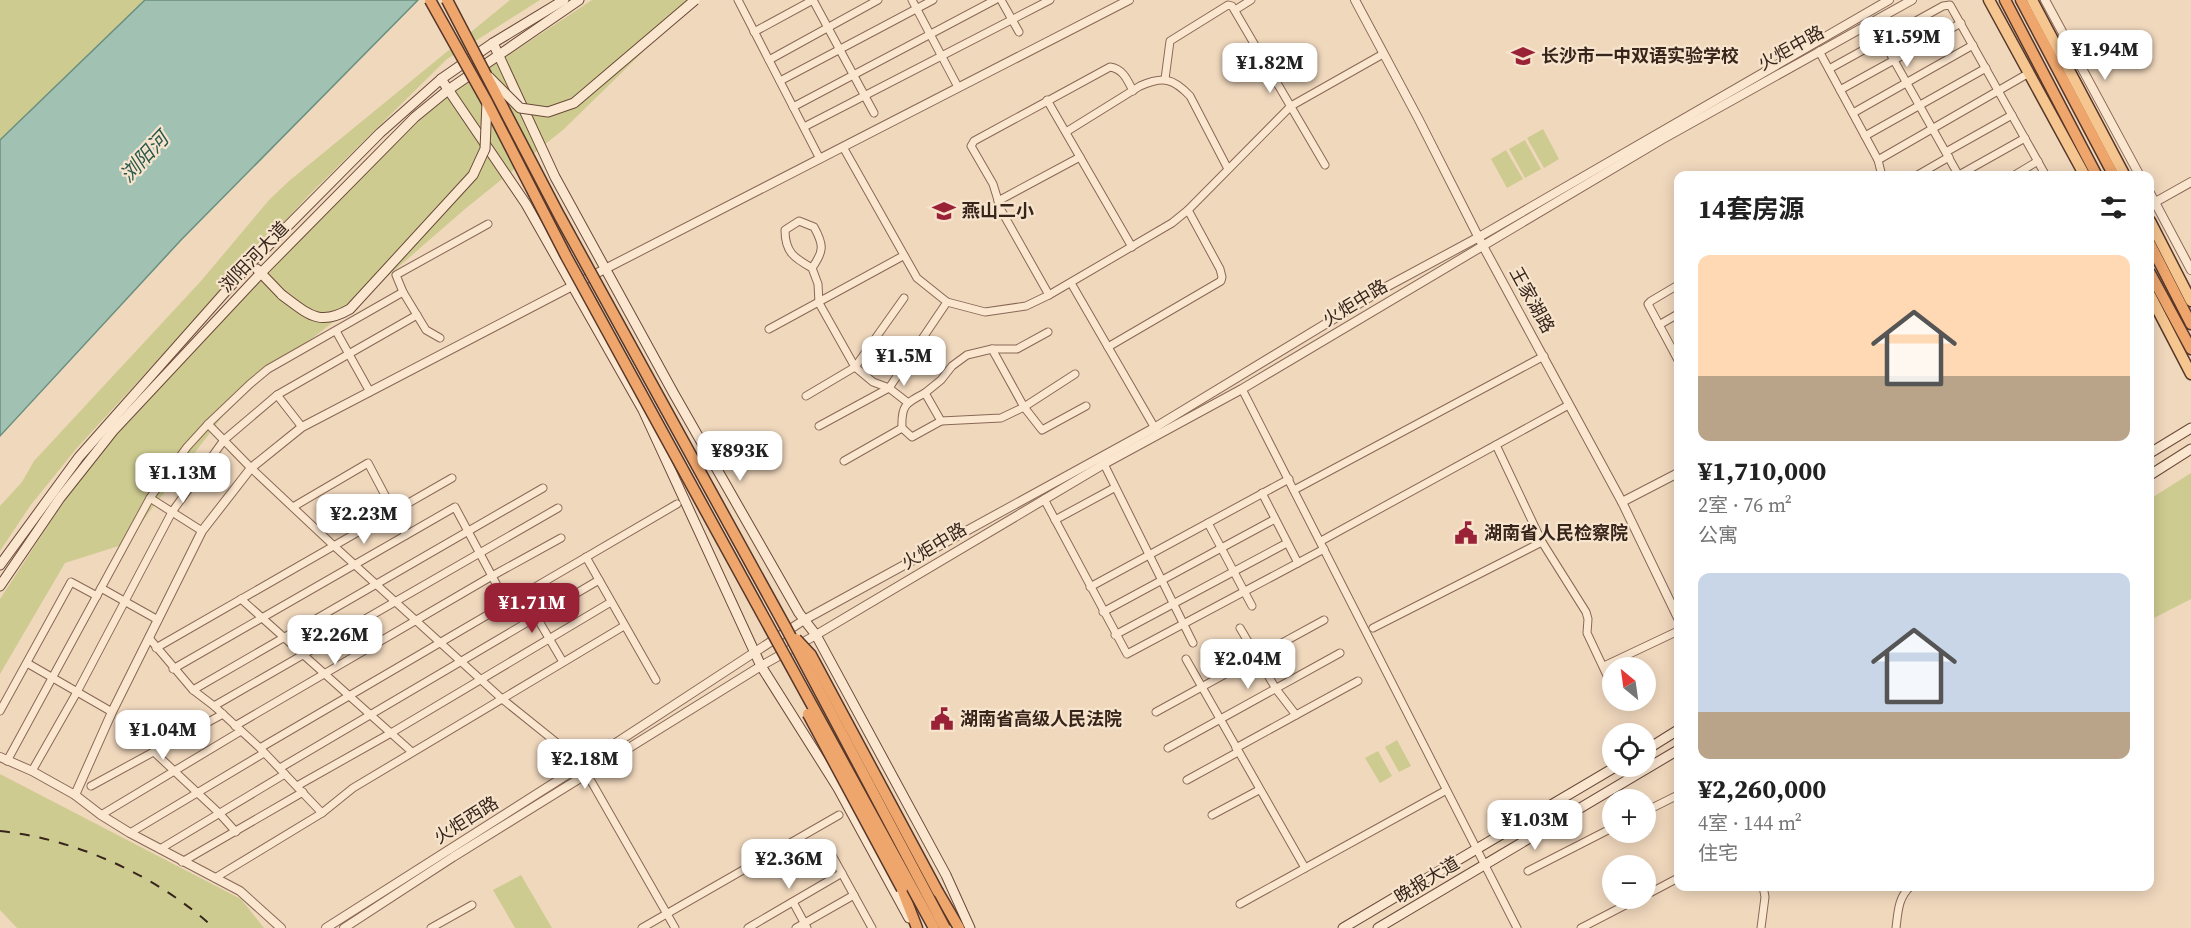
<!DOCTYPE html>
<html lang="zh">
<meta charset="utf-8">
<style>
body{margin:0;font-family:"Source Serif 4","Noto Sans SC",serif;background:#f6f6f6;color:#222;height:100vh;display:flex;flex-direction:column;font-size:22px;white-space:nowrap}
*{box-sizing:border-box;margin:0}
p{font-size:20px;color:#767676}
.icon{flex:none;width:33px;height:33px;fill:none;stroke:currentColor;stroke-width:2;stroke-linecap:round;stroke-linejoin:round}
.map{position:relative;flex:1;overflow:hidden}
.panel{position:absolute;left:1674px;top:171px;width:480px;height:720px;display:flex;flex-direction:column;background:#fff;border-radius:12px;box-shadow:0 3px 15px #0003}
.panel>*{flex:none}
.needle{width:39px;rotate:331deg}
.tools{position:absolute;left:1602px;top:657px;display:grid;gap:12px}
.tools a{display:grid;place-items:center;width:54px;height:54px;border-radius:50%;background:#fff;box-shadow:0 3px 15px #0003;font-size:30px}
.price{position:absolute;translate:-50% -51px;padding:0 14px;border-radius:12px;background:#fff;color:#222;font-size:20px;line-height:39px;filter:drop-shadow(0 2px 3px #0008)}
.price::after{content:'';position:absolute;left:50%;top:36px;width:18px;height:14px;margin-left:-9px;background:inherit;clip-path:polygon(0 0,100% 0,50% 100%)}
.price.active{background:#9a2237;color:#fff}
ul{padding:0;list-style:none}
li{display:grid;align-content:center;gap:12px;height:318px;padding:0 24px}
li span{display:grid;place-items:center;height:186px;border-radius:12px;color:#555}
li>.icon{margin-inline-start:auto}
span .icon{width:108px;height:108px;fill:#fffc;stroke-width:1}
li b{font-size:26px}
h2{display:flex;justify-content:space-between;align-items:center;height:72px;padding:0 24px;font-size:26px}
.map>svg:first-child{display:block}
</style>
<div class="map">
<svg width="2191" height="928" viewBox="0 0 2191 928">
<rect width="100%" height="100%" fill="#f0d8bd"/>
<g fill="#cecb91">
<polygon points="0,0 145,0 0,140"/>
<polygon points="510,0 540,0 447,59 309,195 76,449 30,506 0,551 0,506 22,482 34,461 201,281 269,200 289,181"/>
<polygon points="592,0 696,0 564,129 465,209 350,309 238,396 125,544 65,563 0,674 0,599 90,461 415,117"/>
<polygon points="1543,129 1559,159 1544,168 1527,138"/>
<polygon points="1525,140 1541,169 1525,178 1509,149"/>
<polygon points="1506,150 1523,179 1507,188 1491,159"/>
<polygon points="2191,473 2191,599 2150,620 2150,499"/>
<polygon points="1397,740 1411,766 1399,772 1385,747"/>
<polygon points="1378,751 1392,776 1380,783 1365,758"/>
<polygon points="0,774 241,899 264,928 17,928 0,910"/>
<polygon points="521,875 552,928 515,928 493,890"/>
</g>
<polygon fill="#a1c1b2" stroke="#688f7f" stroke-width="1.5" points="145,0 418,0 181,240 0,436 0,140"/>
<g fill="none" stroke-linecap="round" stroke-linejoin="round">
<g stroke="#886855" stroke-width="9">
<g id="minor">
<polyline points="738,0 820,159"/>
<polyline points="813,0 874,113"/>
<polyline points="912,0 958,87"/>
<polyline points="1001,0 1019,32"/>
<polyline points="1235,10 1251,0"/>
<polyline points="754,32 813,0"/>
<polyline points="1882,39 1959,176"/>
<polyline points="1819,51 1878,160 1882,176"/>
<polyline points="769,60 878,0"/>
<polyline points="1829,69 1943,6 1950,5 2046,176"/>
<polyline points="1165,79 1170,41 1228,5 1232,6 1325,165"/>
<polyline points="780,81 933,0"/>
<polyline points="1840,90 1961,23"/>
<polyline points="1047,100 1132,247"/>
<polyline points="793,107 995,0"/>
<polyline points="1853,113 1973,45"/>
<polyline points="804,127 1050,0"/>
<path d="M 1066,132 L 1140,86 C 1163,76 1173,78 1190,96 L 1228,169"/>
<polyline points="1865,136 1986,68"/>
<polyline points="843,147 917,278 947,302 985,312 1026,306 1049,295 1172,223 1188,210 1291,106 1383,54"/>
<polyline points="1946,152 2012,115"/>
<polyline points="1878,160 2029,73"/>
<polyline points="1959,175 2025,138"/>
<polyline points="1916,176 1949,157"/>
<polyline points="2013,176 2038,161"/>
<polyline points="998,201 1080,157"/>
<path d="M 812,268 C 794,258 785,252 785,230 L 799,221 L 814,227 C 824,245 824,251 812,268 L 818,284 L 819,303 L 855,367 L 873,382 L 889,388 L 907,402"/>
<polyline points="1071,283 1156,430"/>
<polyline points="1678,285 1651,301 1648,304 1678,360"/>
<path d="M 1049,295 L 1001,210 L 993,184 L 971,146 L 974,141 L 1110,67 C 1123,69 1127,79 1133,91"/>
<polyline points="1659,325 1678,314"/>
<polyline points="769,329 903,256"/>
<polyline points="336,331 370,392"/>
<polyline points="440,338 426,330 403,292 396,275 488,224"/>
<polyline points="1108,347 1221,281 1222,277 1220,269 1188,210"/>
<polyline points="992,349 1024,407 1042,430 1086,406"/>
<polyline points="1242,389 1517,928"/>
<polyline points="925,393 941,380 952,366 967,355 992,349 1017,349 1048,332"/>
<polyline points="277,395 302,427"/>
<polyline points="806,396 855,367 904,298"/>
<polyline points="208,424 251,468 333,545 501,698 562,747 576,769 587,774 675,928"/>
<polyline points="819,426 889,388 947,302"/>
<path d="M 902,428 C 901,405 906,403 925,393 L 941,421 L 1001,418 L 1024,407 L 1075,374"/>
<polyline points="1496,445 1542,542 1586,612 1588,619 1587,633 1612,686"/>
<polyline points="844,461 902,428 912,437 941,421"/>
<polyline points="1104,464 1193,643"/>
<polyline points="1294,490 1544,356"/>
<polyline points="1262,493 1298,563"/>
<polyline points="150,498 202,531"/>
<polyline points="1044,499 1127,654 1324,549"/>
<polyline points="293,507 368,463 406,535"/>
<polyline points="1055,520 1114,488"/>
<polyline points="1208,523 1252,606"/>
<polyline points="1321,541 1565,407"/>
<polyline points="586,557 656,680"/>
<polyline points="1090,587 1289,479"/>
<polyline points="101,588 158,620"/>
<polyline points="523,594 563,662"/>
<polyline points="241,599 412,752"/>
<polyline points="1103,612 1275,519"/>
<polyline points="1240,628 1276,689 1296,715"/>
<polyline points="1373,628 1542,542"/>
<polyline points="1115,635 1287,543"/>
<polyline points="149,638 193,690 214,706 260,748 322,813"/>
<polyline points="156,648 452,478"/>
<polyline points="1186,659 1305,868"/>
<polyline points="27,663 112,712"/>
<polyline points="1604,666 1678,631"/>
<polyline points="173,669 455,507 507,604"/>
<polyline points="193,690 543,488"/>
<polyline points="214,706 558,508"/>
<polyline points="0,711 71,582 97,596"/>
<polyline points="1156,712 1324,620"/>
<polyline points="235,726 492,576 561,538"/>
<polyline points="260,748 677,504"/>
<polyline points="1168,748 1340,653"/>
<polyline points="1236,748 1358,681"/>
<polyline points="154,752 219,813 236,832"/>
<polyline points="7,761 150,498 187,447 208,424 250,384 268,369 403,292"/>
<polyline points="280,768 599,580"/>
<polyline points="32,771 77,692 172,512 224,440 277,395 417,315"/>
<polyline points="1187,780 1238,752"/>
<polyline points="91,786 223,714"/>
<polyline points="297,786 391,733 611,602"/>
<polyline points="1646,811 1678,795"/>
<polyline points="101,815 241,731"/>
<polyline points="1212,815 1259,790"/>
<polyline points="130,833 264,753"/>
<polyline points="828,848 872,928"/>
<polyline points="160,849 285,774"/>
<polyline points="182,862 303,792"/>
<polyline points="1528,871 1612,828"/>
<polyline points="215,878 322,813 353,788 624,626"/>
<polyline points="1646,895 1678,878"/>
<polyline points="793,902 807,928"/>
<polyline points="1240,904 1443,792"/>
<polyline points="431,928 472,905"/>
<polyline points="642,928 839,815"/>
<polyline points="748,928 842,873"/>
<polyline points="796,928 854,895"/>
<polyline points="1581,928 1639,898"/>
<polyline points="1761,928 1765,897 1763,886"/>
<path d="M 1896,928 C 1898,912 1898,897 1911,886"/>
</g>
</g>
<g stroke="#886855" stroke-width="10">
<g id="tertiary">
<polyline points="1355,0 1418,118 1483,246 1622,502 1678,618"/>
<polyline points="2045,0 2140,176"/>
<polyline points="2150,193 2191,270"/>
<polyline points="2150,205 2191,182"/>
<polyline points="1622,502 1678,473"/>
<polyline points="0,757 32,771 75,795 101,815 130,833 240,891 281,928"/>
<polyline points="75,795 112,712 202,531 251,468 302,427 605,269 1129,0"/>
<polyline points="326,928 576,769 804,620 1154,428 1388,286 1479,237 1889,0"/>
<polyline points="344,928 453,857 761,666 816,635 1104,464 1242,389 1661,140 1912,0"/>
</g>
</g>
<g stroke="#6a4939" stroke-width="11">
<g id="secondary">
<polyline points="493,43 555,177 674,394 799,613 816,635 946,875 970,928"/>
<polyline points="441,79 526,204 643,410 761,666 838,788 909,918"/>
<polyline points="257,269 282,295"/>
<polyline points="2150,453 2191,428"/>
<polyline points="2150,475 2191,449"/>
<polyline points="0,565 79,457 250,264 380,133 441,79 493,43 564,0"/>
<polyline points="0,586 60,498 113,431 260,274 415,117 448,90 579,0"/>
<polyline points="1646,750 1678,730"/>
<polyline points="1343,928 1617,766"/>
<polyline points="1378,928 1678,750"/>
</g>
</g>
<g stroke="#56372a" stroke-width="13">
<g id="primary">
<polyline points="1989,0 2085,176"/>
<polyline points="2032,0 2125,176"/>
<polyline points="2150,221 2191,301"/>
<polyline points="2150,295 2191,374"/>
</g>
</g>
<g stroke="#56372a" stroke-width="13">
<g id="trunk">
<polyline points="2005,0 2097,176"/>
<polyline points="2021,0 2114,176"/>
<polyline points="2150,244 2191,324"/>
<polyline points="2150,273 2191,349"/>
<polyline points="902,889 917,928"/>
<polyline points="938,892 959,928"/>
</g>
</g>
<use href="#minor" stroke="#fbe7d0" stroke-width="7"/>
<use href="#tertiary" stroke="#fbe7d0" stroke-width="8"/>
<use href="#secondary" stroke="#fbe7d0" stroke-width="9"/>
<use href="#primary" stroke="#f6c691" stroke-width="10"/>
<use href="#trunk" stroke="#eea66c" stroke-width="10"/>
<path stroke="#37241b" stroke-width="2" stroke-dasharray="10 10" stroke-linecap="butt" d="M 0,831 C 77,839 157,876 214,928"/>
<g stroke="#6a4939" stroke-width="11" stroke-linecap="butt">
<g id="secondary-bridge">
<polyline points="489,77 520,108 548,112 574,103 695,0"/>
<path d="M 282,295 C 308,314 319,327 350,309 L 473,175 L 485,149 L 487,102"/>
</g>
</g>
<g stroke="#56372a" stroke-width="13" stroke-linecap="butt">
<g id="trunk-bridge">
<polyline points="430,0 487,102 566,256 934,928"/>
<polyline points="447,0 559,215 786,628 945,928"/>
<polyline points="796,639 811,655 938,892"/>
<polyline points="808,714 902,889"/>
</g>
</g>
<use href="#secondary-bridge" stroke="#fbe7d0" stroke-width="9"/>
<use href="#trunk-bridge" stroke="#eea66c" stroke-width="10"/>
</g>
<defs>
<g id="school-bare" transform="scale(1.8)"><path d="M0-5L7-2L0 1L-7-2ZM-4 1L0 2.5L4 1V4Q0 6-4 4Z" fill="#9a2237" stroke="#f7e4cd" stroke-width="2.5" paint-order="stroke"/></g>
<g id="civic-bare" transform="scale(1.8)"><path d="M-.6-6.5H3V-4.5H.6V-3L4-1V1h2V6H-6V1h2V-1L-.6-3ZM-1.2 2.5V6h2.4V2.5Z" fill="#9a2237" stroke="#f7e4cd" stroke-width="2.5" paint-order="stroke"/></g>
</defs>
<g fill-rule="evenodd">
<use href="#school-bare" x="1523" y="56"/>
<use href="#school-bare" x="944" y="211"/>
<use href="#civic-bare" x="1466" y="533"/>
<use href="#civic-bare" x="942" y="719"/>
</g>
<g text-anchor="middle" stroke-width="4.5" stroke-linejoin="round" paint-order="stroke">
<g font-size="18" fill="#37241b" stroke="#f7e4cd">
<text transform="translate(1791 48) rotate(-29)" y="6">火炬中路</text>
<text transform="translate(254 257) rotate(-46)" y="6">浏阳河大道</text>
<text transform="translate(1532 300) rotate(61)" y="6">王家湖路</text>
<text transform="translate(1355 303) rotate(-31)" y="6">火炬中路</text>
<text transform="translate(934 546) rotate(-31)" y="6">火炬中路</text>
<text transform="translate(466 820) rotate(-32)" y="6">火炬西路</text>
<text transform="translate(1427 880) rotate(-31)" y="6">晚报大道</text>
</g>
<g font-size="18" font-weight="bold" fill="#37241b" stroke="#f7e4cd" text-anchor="start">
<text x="1541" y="62">长沙市一中双语实验学校</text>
<text x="962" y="217">燕山二小</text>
<text x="1484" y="539">湖南省人民检察院</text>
<text x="960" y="725">湖南省高级人民法院</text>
</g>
<g font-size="20" font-style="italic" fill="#29584d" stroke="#f7e4cd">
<text transform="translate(144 157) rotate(-47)" y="7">浏阳河</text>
</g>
</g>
</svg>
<div class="tools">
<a><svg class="needle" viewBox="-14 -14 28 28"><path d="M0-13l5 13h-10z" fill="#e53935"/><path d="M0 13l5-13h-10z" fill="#767676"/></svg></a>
<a><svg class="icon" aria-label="locate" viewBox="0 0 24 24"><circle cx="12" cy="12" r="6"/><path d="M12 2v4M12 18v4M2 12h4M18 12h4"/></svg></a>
<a>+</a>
<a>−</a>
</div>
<b class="price" style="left:1907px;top:68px">¥1.59M</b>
<b class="price" style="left:2105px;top:81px">¥1.94M</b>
<b class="price" style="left:1270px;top:94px">¥1.82M</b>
<b class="price" style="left:904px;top:387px">¥1.5M</b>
<b class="price" style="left:740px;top:482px">¥893K</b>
<b class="price" style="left:183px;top:504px">¥1.13M</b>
<b class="price" style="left:364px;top:545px">¥2.23M</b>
<b class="price active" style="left:532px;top:634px">¥1.71M</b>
<b class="price" style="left:335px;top:666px">¥2.26M</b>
<b class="price" style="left:1248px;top:690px">¥2.04M</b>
<b class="price" style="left:163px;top:761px">¥1.04M</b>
<b class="price" style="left:585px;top:790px">¥2.18M</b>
<b class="price" style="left:1535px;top:851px">¥1.03M</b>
<b class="price" style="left:789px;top:890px">¥2.36M</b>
<section class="panel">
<h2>14套房源<svg class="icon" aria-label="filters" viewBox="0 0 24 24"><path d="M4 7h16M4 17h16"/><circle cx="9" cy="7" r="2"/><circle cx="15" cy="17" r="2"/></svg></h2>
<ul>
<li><span style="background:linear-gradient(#ffd9b3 65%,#b9a48a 0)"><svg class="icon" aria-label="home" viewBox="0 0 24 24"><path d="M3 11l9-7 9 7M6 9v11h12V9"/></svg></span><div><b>¥1,710,000</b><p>2室 · 76 m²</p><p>公寓</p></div></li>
<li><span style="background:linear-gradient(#c9d6e8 75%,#b9a48a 0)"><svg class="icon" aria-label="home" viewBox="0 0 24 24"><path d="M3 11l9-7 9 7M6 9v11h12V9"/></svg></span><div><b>¥2,260,000</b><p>4室 · 144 m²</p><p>住宅</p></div></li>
</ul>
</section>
</div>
